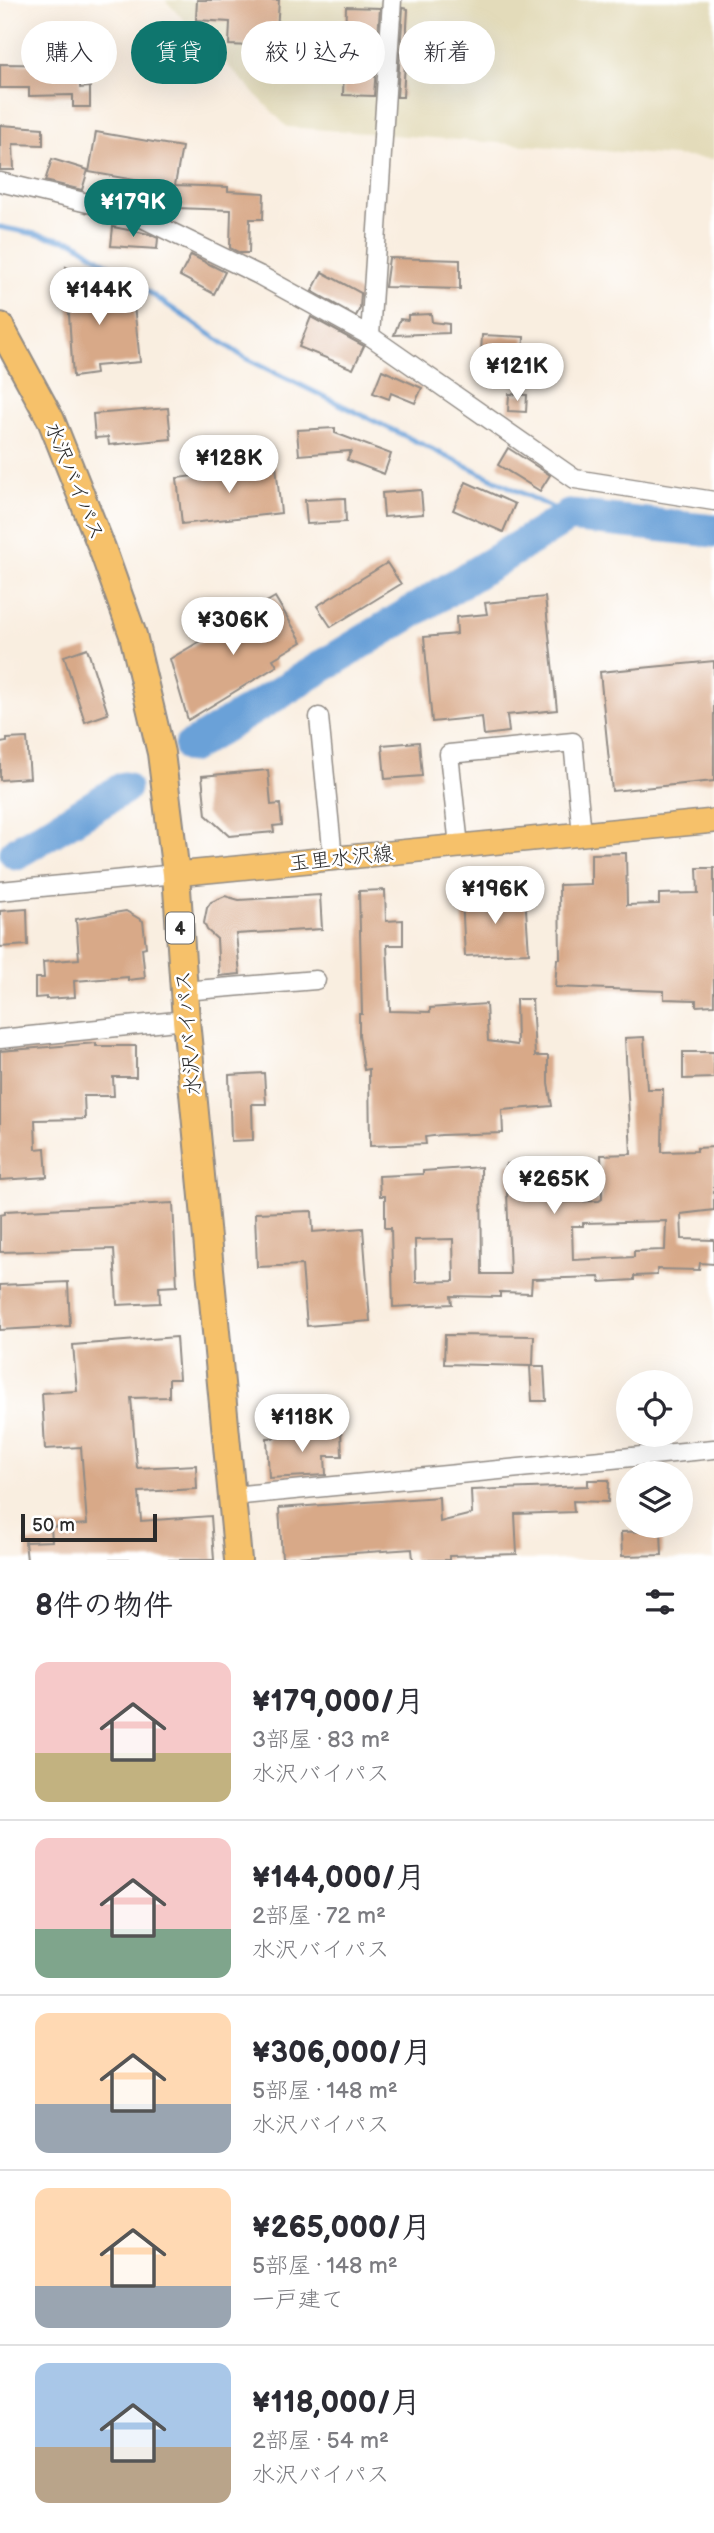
<!DOCTYPE html>
<html lang="ja">
<meta charset="utf-8">
<style>
body{margin:0;font-family:"Balsamiq Sans","Klee One",sans-serif;background:#f2f2f3;color:#2b2b33;height:100vh;display:flex;flex-direction:column;font-size:26px;white-space:nowrap}
*{box-sizing:border-box;margin:0}
p{font-size:23px;color:#7c7c81}
.icon{flex:none;width:38px;height:38px;fill:none;stroke:currentColor;stroke-width:2;stroke-linecap:round;stroke-linejoin:round}
.map{position:relative;height:1560px;overflow:hidden}
.side{display:flex;flex-direction:column;background:#fff;flex:1}
.side>*{flex:none}
.guide{position:absolute;left:21px;top:21px;width:672px;height:63px;display:flex;gap:14px}
.tools{position:absolute;left:616px;top:1370px;display:grid;gap:14px}
.tools a{display:grid;place-items:center;width:77px;height:77px;border-radius:50%;background:#fff;box-shadow:0 7px 28px #0002;font-size:35px}
.scale{position:absolute;left:21px;bottom:18px;width:136px;box-sizing:border-box;padding-left:7px;border:4px solid #2b2b2b;border-top:0;font-size:19px;line-height:24px;white-space:nowrap;color:#2b2b2b;-webkit-text-stroke:5px #fff;paint-order:stroke}
.price{position:absolute;translate:-50% -60px;padding:0 16px;border-radius:24px;background:#fff;color:#222;font-size:23px;line-height:46px;filter:drop-shadow(0 2px 4px #0008)}
.price::after{content:'';position:absolute;left:50%;top:42px;width:21px;height:16px;margin-left:-10px;background:inherit;clip-path:polygon(0 0,100% 0,50% 100%)}
.price.selected{background:#0f766e;color:#fff}
ul{padding:0;list-style:none}
li{display:flex;align-items:center;gap:21px;height:175px;padding:0 35px}
li+li{border-top:2px solid #e1e1e2}
li span{display:grid;place-items:center;flex:none;width:196px;height:140px;border-radius:14px;color:#555}
li>.icon{margin-inline-start:auto}
span .icon{width:84px;height:84px;fill:#fffc;stroke-width:1}
li b{font-size:30px}
h2{display:flex;justify-content:space-between;align-items:center;height:84px;padding:0 35px;font-size:30px}
.pill{padding:0 24px;border-radius:32px;background:#fff;box-shadow:0 7px 28px #0002;font-size:24px;line-height:63px}
.pill.selected{background:#0f766e;color:#fff}
.map>svg:first-child{display:block}
</style>
<div class="map">
<svg width="714" height="1560" viewBox="0 0 714 1560">
<rect width="100%" height="100%" fill="#fff"/>
<filter id="ink" filterUnits="userSpaceOnUse"><feTurbulence type="fractalNoise" baseFrequency=".0143" numOctaves="2"/><feDisplacementMap in="SourceGraphic" scale="14" xChannelSelector="R" yChannelSelector="G"/><feConvolveMatrix kernelMatrix="1 2 1 2 8 2 1 2 1" color-interpolation-filters="sRGB"/></filter>
<filter id="wash" filterUnits="userSpaceOnUse"><feTurbulence type="fractalNoise" baseFrequency=".00686" numOctaves="4" result="noise"/><feDisplacementMap in="SourceGraphic" scale="28" xChannelSelector="R" yChannelSelector="G"/><feGaussianBlur stdDeviation="1.57" result="paint"/><feColorMatrix in="noise" values="0 0 0 0 0 0 0 0 0 0 0 0 0 0 0 0 0 1.4 0 .05"/><feComposite in="paint" operator="in"/></filter>
<g filter="url(#wash)">
<rect width="100%" height="100%" fill="#f9eee0"/>
<polygon fill="#e3dbba" points="165,0 714,0 714,159 287,127"/>
<g fill="none" stroke-linecap="round" stroke-linejoin="round">
<polyline stroke="#6aa1d8" stroke-width="5" points="0,227 75,242 245,358 569,516"/>
<g stroke="#6aa1d8" stroke-width="33">
<polyline points="190,747 569,516 714,531"/>
<polyline points="16,853 124,788"/>
</g>
</g>
<g id="blocks">
<g fill="#d8a988" fill-rule="evenodd">
<polygon points="197,0 279,0 276,47 229,45 230,22 196,20"/>
<polygon points="346,7 380,8 374,96 343,95"/>
<polygon points="403,8 408,9 403,97 397,97"/>
<polygon points="0,64 80,65 80,88 90,87 90,107 73,107 73,95 29,96 29,88 0,88"/>
<polygon points="0,125 43,128 43,145 13,144 14,170 0,170"/>
<polygon points="96,132 182,147 175,185 228,187 228,191 264,193 263,219 250,219 249,253 240,253 230,248 231,210 148,207 152,183 89,172"/>
<polygon points="52,159 88,170 82,190 45,181"/>
<polygon points="113,227 149,234 158,238 157,249 111,246"/>
<polygon points="191,255 225,272 214,294 180,276"/>
<polygon points="389,258 460,260 460,289 385,287"/>
<polygon points="66,267 134,306 140,362 95,366 96,374 73,377"/>
<polygon points="322,272 361,293 360,308 356,316 312,291"/>
<polygon points="431,314 432,322 449,324 449,333 394,335 400,319 408,320 408,315"/>
<polygon points="311,317 364,346 353,369 299,347"/>
<polygon points="482,335 524,337 523,362 509,361 508,373 480,372"/>
<polygon points="382,370 422,388 415,403 391,393 389,399 373,393"/>
<polygon points="509,394 527,395 526,412 508,411"/>
<polygon points="168,408 171,439 109,445 108,437 95,438 93,414"/>
<polygon points="335,428 335,433 391,454 384,474 347,460 351,451 299,455 297,430"/>
<polygon points="508,448 550,475 540,491 498,465"/>
<polygon points="276,466 281,513 182,524 177,478"/>
<polygon points="466,482 515,504 503,532 453,510"/>
<polygon points="421,490 423,514 384,517 382,493"/>
<polygon points="345,498 346,522 307,524 305,500"/>
<polygon points="387,563 401,584 331,627 317,606"/>
<polygon points="275,597 302,642 273,659 277,666 188,720 170,659"/>
<polygon points="545,597 557,710 507,715 509,732 484,735 482,717 432,722 424,637 457,634 456,617 487,614 485,603"/>
<polygon points="87,648 108,714 85,722 64,656"/>
<polygon points="714,661 714,781 612,791 600,672"/>
<polygon points="27,738 30,778 0,780 0,743 7,742 7,739"/>
<polygon points="419,742 422,776 385,779 382,745"/>
<polygon points="268,770 271,805 280,804 282,825 273,826 274,832 229,836 206,815 202,776"/>
<polygon points="626,853 627,905 659,904 659,894 698,893 697,868 714,868 714,1005 696,1006 696,1000 664,999 664,991 555,987 557,959 560,959 559,885 591,884 591,854"/>
<polygon points="385,890 386,921 403,920 403,945 387,945 390,1011 430,1012 430,1008 486,1004 488,1041 517,1045 516,999 532,999 535,1056 548,1056 548,1083 552,1106 502,1110 503,1133 441,1135 425,1137 426,1144 370,1146 369,1069 364,1070 359,1035 359,1014 362,1014 359,891"/>
<polygon points="320,895 322,929 236,934 240,974 219,976 217,939 207,930 204,923 207,908 211,902 225,896 239,900"/>
<polygon points="525,895 529,953 465,956 462,898"/>
<polygon points="27,909 28,945 0,947 0,911"/>
<polygon points="126,911 143,921 146,947 142,948 145,978 128,980 128,977 74,981 75,997 46,999 46,997 35,998 35,978 44,978 43,962 79,959 76,919"/>
<path d="M 644,1037 L 647,1089 L 663,1089 L 662,1152 L 697,1151 L 697,1148 L 714,1147 L 714,1210 L 681,1214 L 682,1239 L 714,1240 L 714,1264 L 700,1263 L 699,1270 L 657,1269 L 657,1275 L 634,1276 L 634,1280 L 600,1282 L 599,1277 L 532,1279 L 531,1293 L 500,1292 L 500,1297 L 451,1296 L 452,1304 L 393,1307 L 391,1228 L 385,1228 L 385,1196 L 380,1196 L 379,1176 L 423,1174 L 423,1171 L 481,1167 L 482,1274 L 510,1274 L 506,1164 L 559,1161 L 561,1202 L 599,1201 L 602,1199 L 601,1155 L 631,1154 L 625,1038 ZM 666,1221 L 665,1250 L 634,1251 L 634,1257 L 573,1260 L 572,1226 L 583,1226 L 583,1223 ZM 453,1239 L 454,1281 L 416,1282 L 415,1240 Z"/>
<polygon points="96,1043 96,1046 136,1046 136,1077 113,1077 114,1096 84,1096 85,1119 35,1120 36,1149 45,1148 47,1177 0,1180 0,1051"/>
<polygon points="683,1052 714,1052 714,1078 683,1079"/>
<polygon points="264,1073 266,1104 252,1104 253,1140 231,1141 229,1075"/>
<polygon points="173,1203 177,1286 159,1287 160,1303 117,1305 114,1249 0,1252 0,1215 5,1214 5,1211"/>
<polygon points="312,1211 313,1232 363,1228 370,1321 307,1326 302,1265 257,1267 255,1213"/>
<polygon points="68,1282 70,1326 0,1330 0,1285"/>
<polygon points="445,1335 534,1336 533,1366 544,1366 546,1401 532,1401 530,1366 444,1364"/>
<polygon points="176,1337 179,1379 169,1379 169,1397 131,1398 137,1468 196,1465 197,1489 139,1492 141,1521 211,1516 214,1560 27,1560 25,1542 52,1541 51,1527 87,1524 81,1447 45,1449 42,1393 77,1391 73,1345"/>
<polygon points="341,1429 342,1456 325,1456 326,1475 269,1478 267,1438 325,1435 325,1430"/>
<polygon points="588,1480 609,1480 608,1502 573,1501 574,1512 515,1514 517,1554 449,1556 449,1560 413,1560 412,1549 282,1558 279,1508 439,1497 440,1522 472,1514 471,1490 588,1486"/>
<polygon points="661,1531 662,1555 622,1556 621,1532"/>
</g>
</g>
</g>
<g filter="url(#ink)">
<use href="#blocks" fill-opacity="0" stroke="#928c86" stroke-width="2"/>
<g fill="none" stroke-linecap="round" stroke-linejoin="round">
<g stroke="#928c86" stroke-width="21">
<g id="minor">
<polyline points="0,182 134,214 259,275 370,336 575,479 714,501"/>
<polyline points="370,336 392,0"/>
<polyline points="319,717 333,858"/>
<polyline points="459,846 449,754 573,742 582,834"/>
<polyline points="0,891 176,874"/>
<polyline points="184,991 316,980"/>
<polyline points="0,1039 186,1020"/>
<polyline points="232,1496 714,1449"/>
</g>
</g>
<g stroke="#928c86" stroke-width="26">
<polyline id="major" points="176,874 714,821"/>
</g>
<g stroke="#928c86" stroke-width="30">
<polyline id="highway" points="0,326 51,420 102,548 133,635 161,753 176,874 186,1020 238,1560"/>
</g>
<use href="#minor" stroke="#fff" stroke-width="18"/>
<use href="#major" stroke="#f6c16b" stroke-width="23"/>
<use href="#highway" stroke="#f6c16b" stroke-width="26"/>
</g>
</g>
<g text-anchor="middle" stroke-width="5" stroke-linejoin="round" paint-order="stroke">
<rect fill="#fff" stroke="#6b6b6b" stroke-width="2" x="166" y="912.5" width="28" height="31" rx="5"/>
<g font-size="19" font-weight="bold" fill="#2b2b2b">
<text x="180" y="935">4</text>
</g>
<g font-size="21" fill="#2b2b2b" stroke="#fff">
<text transform="translate(75 481) rotate(68)" y="7">水沢バイパス</text>
<text transform="translate(341 858) rotate(-6)" y="7">玉里水沢線</text>
<text transform="translate(188 1033) rotate(-95)" y="7">水沢バイパス</text>
</g>
</g>
</svg>
<div class="tools">
<a><svg class="icon" aria-label="locate" viewBox="0 0 24 24"><circle cx="12" cy="12" r="6"/><path d="M12 2v4M12 18v4M2 12h4M18 12h4"/></svg></a>
<a><svg class="icon" aria-label="layers" viewBox="0 0 24 24"><path d="M12 4l9 5-9 5-9-5zM3 14l9 5 9-5"/></svg></a>
</div>
<div class="scale">50 m</div>
<b class="price selected" style="left:133px;top:239px">¥179K</b>
<b class="price" style="left:99px;top:327px">¥144K</b>
<b class="price" style="left:517px;top:403px">¥121K</b>
<b class="price" style="left:229px;top:495px">¥128K</b>
<b class="price" style="left:233px;top:657px">¥306K</b>
<b class="price" style="left:495px;top:926px">¥196K</b>
<b class="price" style="left:554px;top:1216px">¥265K</b>
<b class="price" style="left:302px;top:1454px">¥118K</b>
<div class="guide">
<a class="pill">購入</a>
<a class="pill selected">賃貸</a>
<a class="pill">絞り込み</a>
<a class="pill">新着</a>
</div>
</div>
<section class="side">
<h2>8件の物件<svg class="icon" aria-label="filters" viewBox="0 0 24 24"><path d="M4 7h16M4 17h16"/><circle cx="9" cy="7" r="2"/><circle cx="15" cy="17" r="2"/></svg></h2>
<ul>
<li><span style="background:linear-gradient(#f6c9c9 65%,#c2b280 0)"><svg class="icon" aria-label="home" viewBox="0 0 24 24"><path d="M3 11l9-7 9 7M6 9v11h12V9"/></svg></span><div><b>¥179,000/月</b><p>3部屋 · 83 m²</p><p>水沢バイパス</p></div></li>
<li><span style="background:linear-gradient(#f6c9c9 65%,#7fa58c 0)"><svg class="icon" aria-label="home" viewBox="0 0 24 24"><path d="M3 11l9-7 9 7M6 9v11h12V9"/></svg></span><div><b>¥144,000/月</b><p>2部屋 · 72 m²</p><p>水沢バイパス</p></div></li>
<li><span style="background:linear-gradient(#ffd9b3 65%,#9aa5b1 0)"><svg class="icon" aria-label="home" viewBox="0 0 24 24"><path d="M3 11l9-7 9 7M6 9v11h12V9"/></svg></span><div><b>¥306,000/月</b><p>5部屋 · 148 m²</p><p>水沢バイパス</p></div></li>
<li><span style="background:linear-gradient(#ffd9b3 70%,#9aa5b1 0)"><svg class="icon" aria-label="home" viewBox="0 0 24 24"><path d="M3 11l9-7 9 7M6 9v11h12V9"/></svg></span><div><b>¥265,000/月</b><p>5部屋 · 148 m²</p><p>一戸建て</p></div></li>
<li><span style="background:linear-gradient(#a9c7e8 60%,#b9a48a 0)"><svg class="icon" aria-label="home" viewBox="0 0 24 24"><path d="M3 11l9-7 9 7M6 9v11h12V9"/></svg></span><div><b>¥118,000/月</b><p>2部屋 · 54 m²</p><p>水沢バイパス</p></div></li>
</ul>
</section>
